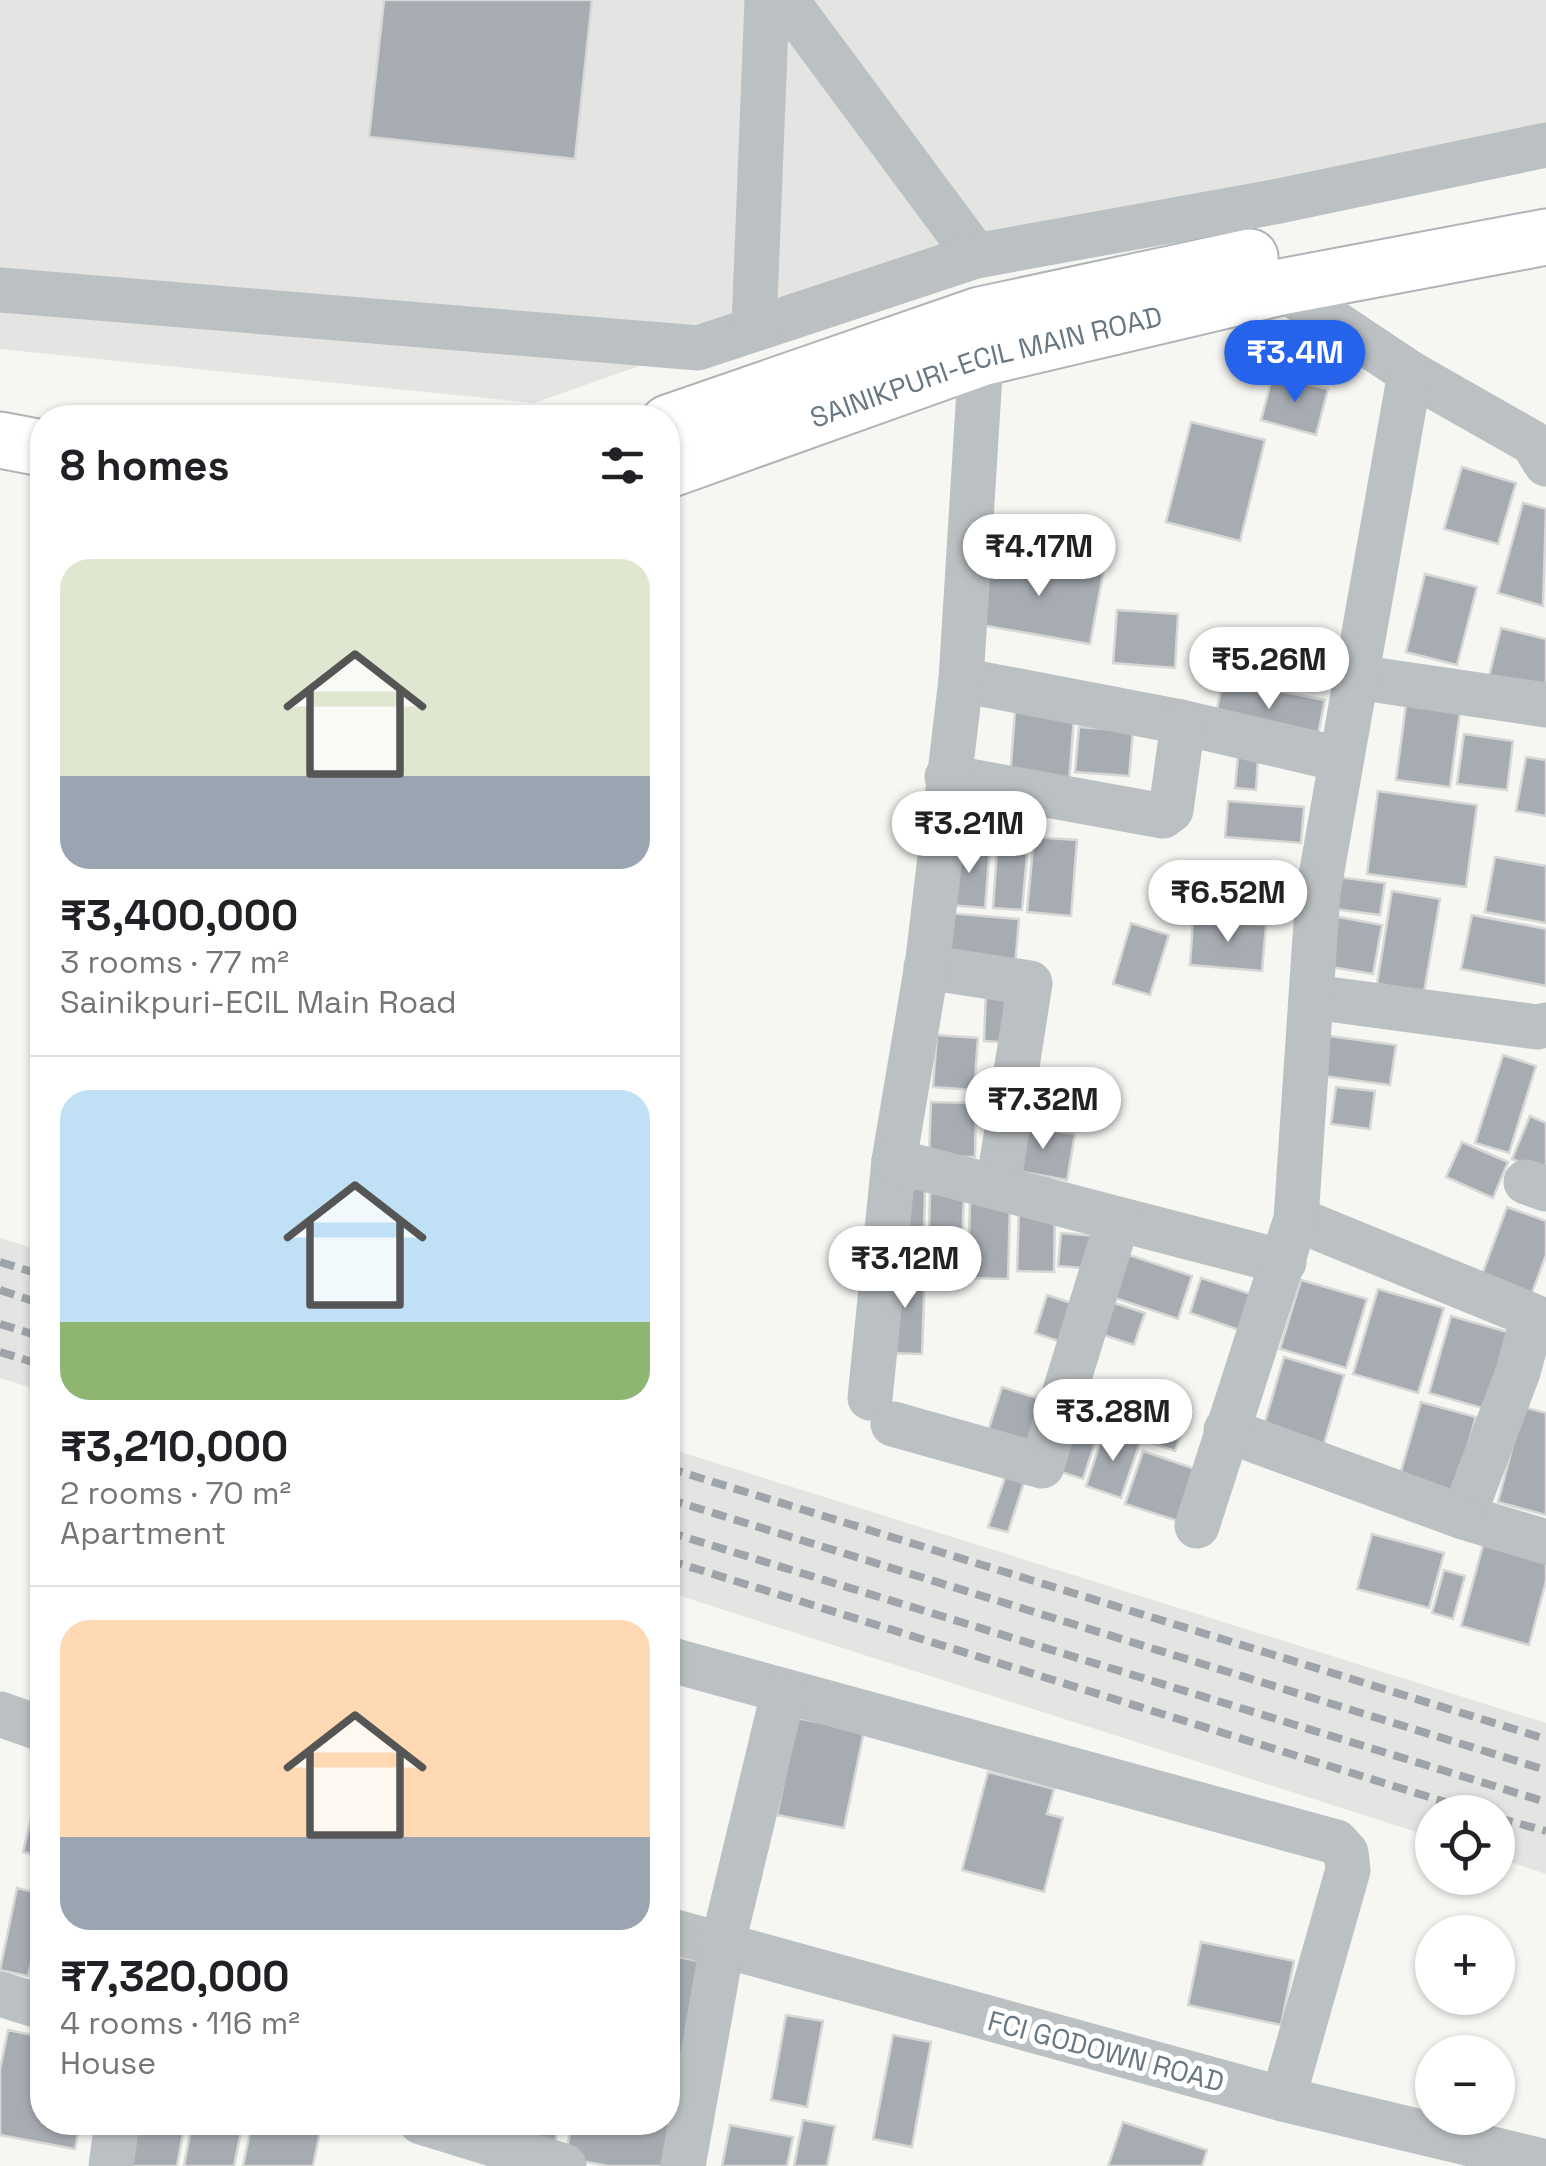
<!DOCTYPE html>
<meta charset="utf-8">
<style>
body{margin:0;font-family:"Space Grotesk",sans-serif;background:#f2f2f2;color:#202124;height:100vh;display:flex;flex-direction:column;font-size:38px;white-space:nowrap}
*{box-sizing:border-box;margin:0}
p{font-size:32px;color:#757577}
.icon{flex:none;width:55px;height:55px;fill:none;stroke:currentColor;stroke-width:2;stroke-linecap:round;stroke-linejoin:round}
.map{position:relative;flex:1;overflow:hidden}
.panel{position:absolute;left:30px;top:405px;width:650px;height:1730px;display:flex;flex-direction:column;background:#fff;border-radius:40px;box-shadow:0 2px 8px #0004}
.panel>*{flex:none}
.buttons{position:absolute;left:1415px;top:1795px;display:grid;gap:20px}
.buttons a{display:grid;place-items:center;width:100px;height:100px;border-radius:50%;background:#fff;box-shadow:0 2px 8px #0004;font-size:50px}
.price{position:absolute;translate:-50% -85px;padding:0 22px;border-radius:35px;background:#fff;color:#222;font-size:32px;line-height:65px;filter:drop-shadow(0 2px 5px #0008)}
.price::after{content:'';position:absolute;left:50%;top:60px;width:30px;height:22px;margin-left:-15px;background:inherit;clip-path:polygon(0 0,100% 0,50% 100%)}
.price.selected{background:#2563eb;color:#fff}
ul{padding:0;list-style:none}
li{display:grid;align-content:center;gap:20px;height:530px;padding:0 30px}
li+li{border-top:2px solid #e0e0e0}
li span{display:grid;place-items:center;height:310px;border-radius:30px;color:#555}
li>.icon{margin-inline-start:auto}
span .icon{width:180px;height:180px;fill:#fffc;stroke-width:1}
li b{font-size:42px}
h2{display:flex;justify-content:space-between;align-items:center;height:120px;padding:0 30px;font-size:42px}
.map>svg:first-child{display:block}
</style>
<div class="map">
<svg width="1546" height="2166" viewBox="0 0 1546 2166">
<rect width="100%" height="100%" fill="#f6f6f3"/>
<g fill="#e4e5e3">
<polygon points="0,0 1546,0 1546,141 864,287 534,403 0,349"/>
<polygon points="0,1238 42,1251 42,1391 0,1378"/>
<polygon points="668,1448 1546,1723 1546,1874 1498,1858 1498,1812 1432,1812 1432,1837 668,1592"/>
</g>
<g fill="#a6acb2" stroke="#d7d7d6" stroke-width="2.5">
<polygon points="384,0 592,0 575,159 369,137"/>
<polygon points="1273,375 1328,389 1316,435 1261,420"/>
<polygon points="1191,422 1265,440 1240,541 1166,522"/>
<polygon points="1462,467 1516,483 1498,544 1444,529"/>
<polygon points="1523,503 1546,509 1543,606 1498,593"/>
<polygon points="988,554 1103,573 1090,644 975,624"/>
<polygon points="1425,574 1477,587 1457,665 1406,652"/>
<polygon points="1117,610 1178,614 1175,668 1113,663"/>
<polygon points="1501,628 1546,639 1546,690 1489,676"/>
<polygon points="1223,680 1325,700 1316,744 1214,724"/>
<polygon points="1407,697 1461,704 1450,787 1396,780"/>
<polygon points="1015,712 1074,717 1069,782 1010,777"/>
<polygon points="1079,727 1133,731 1129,776 1075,772"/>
<polygon points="1464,734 1513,741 1507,790 1457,784"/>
<polygon points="1238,756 1258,758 1256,790 1235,788"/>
<polygon points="1526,757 1546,760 1546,816 1516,811"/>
<polygon points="1378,791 1477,805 1466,887 1367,874"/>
<polygon points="1228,801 1304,807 1301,843 1225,837"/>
<polygon points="1034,837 1077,840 1071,916 1027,912"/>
<polygon points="954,843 990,846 985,908 949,905"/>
<polygon points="997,852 1027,854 1022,910 993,908"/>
<polygon points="1495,857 1546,866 1546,923 1485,912"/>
<polygon points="1330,876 1385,883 1380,915 1326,908"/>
<polygon points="1392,891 1440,899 1424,992 1377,984"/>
<polygon points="948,913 1019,919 1015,966 944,960"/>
<polygon points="1472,915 1546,929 1546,986 1461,969"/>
<polygon points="1333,916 1382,925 1373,974 1325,966"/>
<polygon points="1193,920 1266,925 1262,971 1190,965"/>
<polygon points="1131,923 1169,935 1150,995 1113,984"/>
<polygon points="986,990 1019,991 1017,1043 984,1041"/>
<polygon points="937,1035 978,1038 974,1090 933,1087"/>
<polygon points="1329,1036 1396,1045 1390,1085 1323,1076"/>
<polygon points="1503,1055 1536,1066 1509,1153 1475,1143"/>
<polygon points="1336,1087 1375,1091 1370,1129 1331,1124"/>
<polygon points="931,1102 976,1103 975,1157 929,1156"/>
<polygon points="1530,1116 1546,1123 1546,1173 1512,1159"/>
<polygon points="1018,1125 1075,1134 1067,1180 1011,1170"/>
<polygon points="1462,1142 1508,1162 1493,1198 1446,1177"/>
<polygon points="894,1187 925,1189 923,1265 892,1264"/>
<polygon points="930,1193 964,1195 961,1268 928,1267"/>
<polygon points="970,1200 1010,1202 1008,1279 968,1278"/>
<polygon points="1507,1207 1546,1221 1546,1255 1529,1301 1479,1283"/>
<polygon points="1019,1208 1055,1209 1054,1272 1017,1271"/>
<polygon points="1061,1233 1096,1236 1093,1269 1058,1266"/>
<polygon points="1123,1253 1192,1276 1178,1319 1109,1296"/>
<polygon points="889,1268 925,1270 922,1354 886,1353"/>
<polygon points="1201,1278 1254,1295 1242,1331 1190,1313"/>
<polygon points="1301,1280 1367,1299 1346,1368 1280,1349"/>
<polygon points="1378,1289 1444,1308 1418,1393 1353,1374"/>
<polygon points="1047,1295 1077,1305 1064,1343 1035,1333"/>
<polygon points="1105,1300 1145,1313 1134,1345 1094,1332"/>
<polygon points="1451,1316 1511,1333 1489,1410 1429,1393"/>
<polygon points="1284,1357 1344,1375 1323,1447 1263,1429"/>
<polygon points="1002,1387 1049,1402 1034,1446 988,1431"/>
<polygon points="1421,1402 1476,1417 1451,1501 1397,1485"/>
<polygon points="1141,1403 1187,1417 1175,1451 1130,1436"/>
<polygon points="1523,1407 1546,1413 1546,1515 1498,1502"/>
<polygon points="1071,1415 1101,1425 1083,1479 1052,1469"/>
<polygon points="1104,1431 1140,1443 1121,1498 1086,1486"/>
<polygon points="1143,1451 1198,1470 1181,1522 1125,1504"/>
<polygon points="1007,1472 1025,1479 1008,1532 988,1527"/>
<polygon points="1372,1534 1444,1553 1429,1608 1357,1589"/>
<polygon points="1484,1542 1546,1559 1546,1581 1529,1645 1461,1626"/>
<polygon points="1444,1570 1465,1576 1453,1619 1432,1613"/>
<polygon points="797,1718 864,1731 844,1828 777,1815"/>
<polygon points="988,1772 1054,1789 1047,1814 1063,1818 1044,1892 962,1870"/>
<polygon points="42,1773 42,1857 23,1852"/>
<polygon points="17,1888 42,1894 42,1917 28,1976 0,1970"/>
<polygon points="1201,1942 1294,1961 1281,2025 1188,2005"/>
<polygon points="668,1955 709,1963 690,2062 668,2057"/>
<polygon points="786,2015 823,2021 807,2107 771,2100"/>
<polygon points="8,2030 42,2037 42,2122 80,2122 75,2149 0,2135 0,2070"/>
<polygon points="893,2035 931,2042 912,2147 873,2139"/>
<polygon points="668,2120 671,2120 662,2166 608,2166 565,2158 572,2122"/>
<polygon points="803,2120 835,2126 827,2166 794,2166"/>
<polygon points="135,2122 185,2122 177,2166 127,2166"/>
<polygon points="192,2122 243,2122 234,2166 184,2166"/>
<polygon points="252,2122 321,2127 313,2166 243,2166"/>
<polygon points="482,2122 559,2122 554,2149"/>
<polygon points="1123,2122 1207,2150 1202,2166 1108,2166"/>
<polygon points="730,2125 793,2137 787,2166 722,2166"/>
</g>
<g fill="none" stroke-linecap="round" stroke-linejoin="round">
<g stroke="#afb4b7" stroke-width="59">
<g id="major">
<polyline points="668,423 980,315 1250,257"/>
<polyline points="0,440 42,448"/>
<path id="s1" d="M 668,470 L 981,358 L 1281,287 L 1546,237"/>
</g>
</g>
<g stroke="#bbc0c3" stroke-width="45">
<polyline points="786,0 976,256"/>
<polyline points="1281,287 1410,373 1533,443 1546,464"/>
<polyline points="0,290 698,348 976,256 1279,201 1546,145"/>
<polyline points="754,327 767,0"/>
<polyline points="1356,677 1546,705"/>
<polyline points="961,680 1176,721 1339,759"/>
<polyline points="947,777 1163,816 1171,810 1183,723"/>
<polyline points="926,967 1030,983 998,1187"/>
<polyline points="1313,997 1537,1027 1546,1025"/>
<polyline points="1526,1182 1546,1189"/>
<polyline points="1118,1219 1284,1262"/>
<polyline points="1296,1219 1533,1316 1518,1372 1463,1517 1546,1542"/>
<polyline points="870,1398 894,1161 928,959 961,680 981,358"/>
<polyline points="893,1424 1042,1466 1118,1219 894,1161"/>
<polyline points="1226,1430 1463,1517"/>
<polyline points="1197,1526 1296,1219 1318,893 1410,373"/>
<polyline points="668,1659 1336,1842 1346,1853 1348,1870 1283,2099"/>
<polyline points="0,1714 42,1729"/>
<polyline points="668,1930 1283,2099 1546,2162"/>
<polyline points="0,1994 42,2007"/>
<polyline points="421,2122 564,2166"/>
<polyline points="111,2166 117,2122"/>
<polyline points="683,2166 722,1947 783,1694"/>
</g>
<use href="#major" stroke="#fff" stroke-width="55"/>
<g stroke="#9ea4a9" stroke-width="8" stroke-dasharray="15 8" stroke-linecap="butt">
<polyline points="0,1262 42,1275"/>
<polyline points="0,1290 42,1304"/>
<polyline points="0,1324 42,1337"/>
<polyline points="0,1352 42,1365"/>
<polyline points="668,1468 1546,1739"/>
<polyline points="668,1499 1546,1770"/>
<polyline points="668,1532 1546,1802"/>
<polyline points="668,1560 1477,1812"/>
<polyline points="1498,1818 1546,1831"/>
</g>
</g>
<g text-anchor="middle" stroke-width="10" stroke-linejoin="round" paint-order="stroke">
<g font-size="28" fill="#687781" stroke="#fff">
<text dy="10" stroke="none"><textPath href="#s1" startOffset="335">SAINIKPURI-ECIL MAIN ROAD</textPath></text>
<text transform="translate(1106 2051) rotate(15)" y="10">FCI GODOWN ROAD</text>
</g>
</g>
</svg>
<div class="buttons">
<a><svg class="icon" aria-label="locate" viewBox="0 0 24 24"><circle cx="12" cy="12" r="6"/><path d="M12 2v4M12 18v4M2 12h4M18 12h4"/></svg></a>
<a>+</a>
<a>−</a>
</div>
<b class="price selected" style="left:1295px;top:405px">₹3.4M</b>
<b class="price" style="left:1039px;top:599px">₹4.17M</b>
<b class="price" style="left:1269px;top:712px">₹5.26M</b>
<b class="price" style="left:969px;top:876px">₹3.21M</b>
<b class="price" style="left:1228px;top:945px">₹6.52M</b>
<b class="price" style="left:1043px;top:1152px">₹7.32M</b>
<b class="price" style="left:905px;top:1311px">₹3.12M</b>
<b class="price" style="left:1113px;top:1464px">₹3.28M</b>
<section class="panel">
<h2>8 homes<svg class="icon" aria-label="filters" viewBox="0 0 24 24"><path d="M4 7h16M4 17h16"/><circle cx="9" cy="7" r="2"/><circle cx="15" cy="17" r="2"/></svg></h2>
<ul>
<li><span style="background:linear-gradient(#dfe7d0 70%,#9aa5b1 0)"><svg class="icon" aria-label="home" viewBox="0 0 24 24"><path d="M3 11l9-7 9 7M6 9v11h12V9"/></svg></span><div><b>₹3,400,000</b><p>3 rooms · 77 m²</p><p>Sainikpuri-ECIL Main Road</p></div></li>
<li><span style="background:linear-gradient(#bfe0f5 75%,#8fb573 0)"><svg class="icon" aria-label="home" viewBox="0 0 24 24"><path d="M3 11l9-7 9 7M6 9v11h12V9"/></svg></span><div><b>₹3,210,000</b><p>2 rooms · 70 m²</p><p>Apartment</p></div></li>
<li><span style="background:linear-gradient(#ffd9b3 70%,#9aa5b1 0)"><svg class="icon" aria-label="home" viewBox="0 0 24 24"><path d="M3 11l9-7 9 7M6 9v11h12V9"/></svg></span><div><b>₹7,320,000</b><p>4 rooms · 116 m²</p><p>House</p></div></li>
</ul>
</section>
</div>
